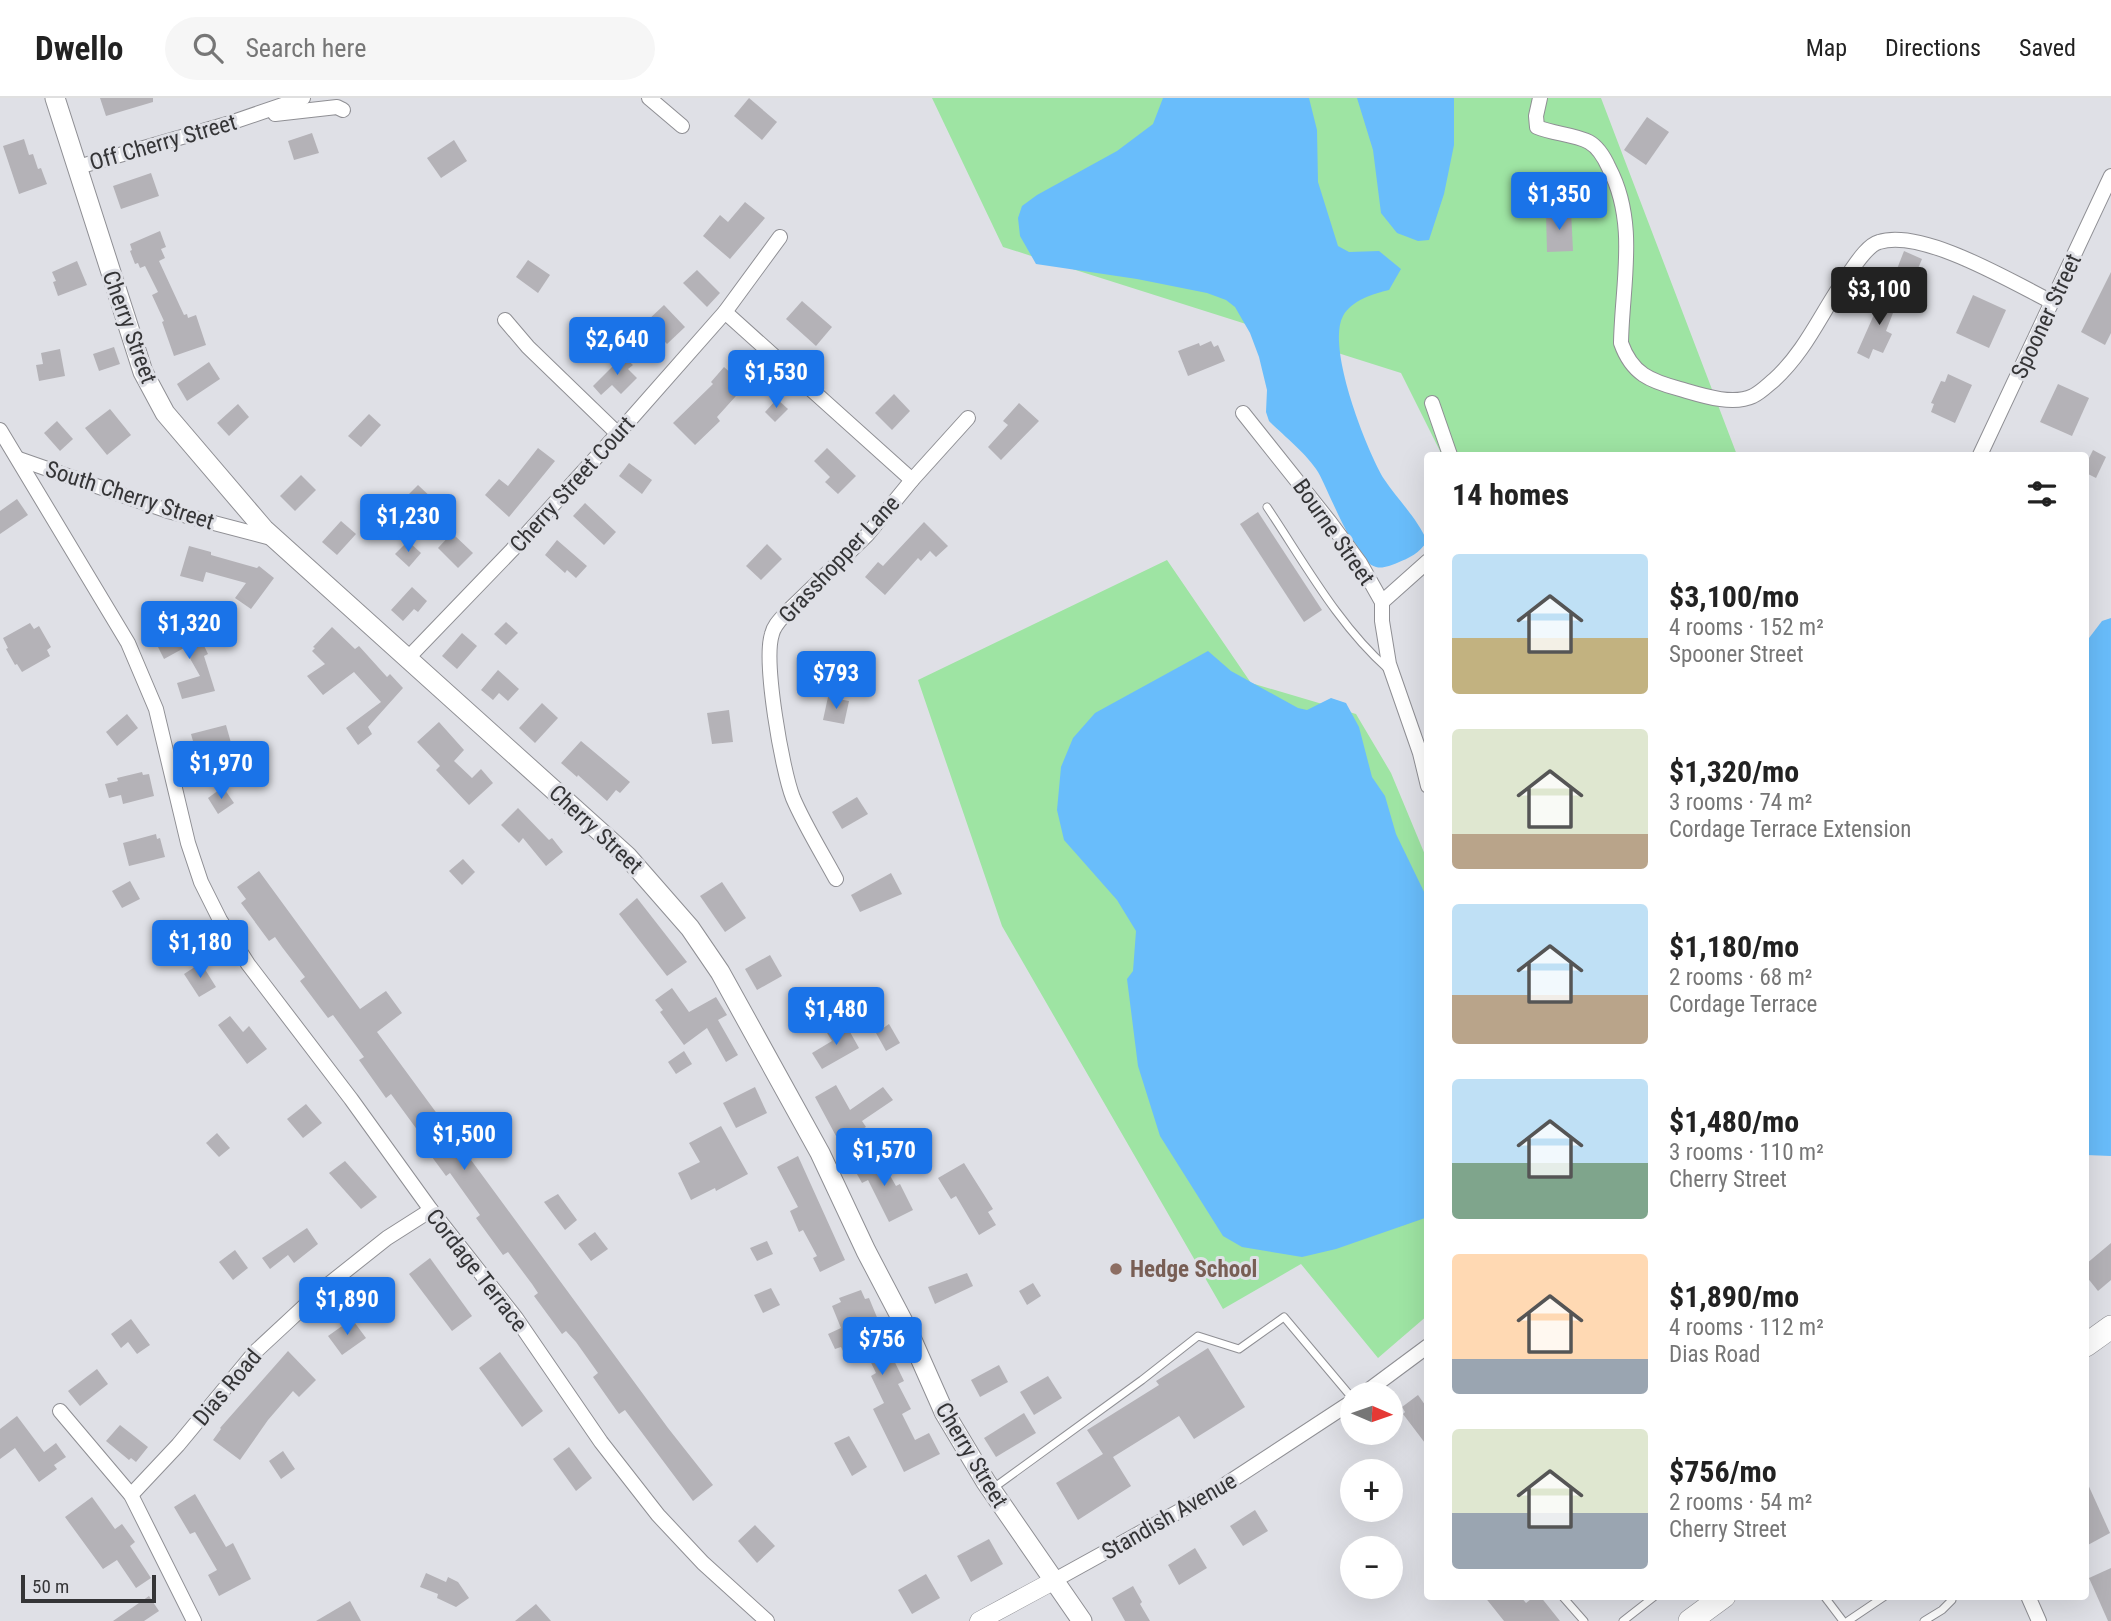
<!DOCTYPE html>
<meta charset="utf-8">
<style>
body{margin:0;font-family:"Roboto Condensed",sans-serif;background:#f6f6f6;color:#222;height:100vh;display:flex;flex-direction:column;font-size:26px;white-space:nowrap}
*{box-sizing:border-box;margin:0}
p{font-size:23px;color:#767676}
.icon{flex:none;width:38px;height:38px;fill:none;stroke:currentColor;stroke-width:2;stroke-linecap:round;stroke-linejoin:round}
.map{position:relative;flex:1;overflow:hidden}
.drawer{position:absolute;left:1424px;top:354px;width:665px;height:1148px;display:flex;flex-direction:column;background:#fff;border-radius:7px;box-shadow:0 7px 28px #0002}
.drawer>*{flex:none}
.needle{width:46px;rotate:92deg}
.tools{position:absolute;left:1340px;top:1284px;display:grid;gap:14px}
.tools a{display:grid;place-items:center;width:63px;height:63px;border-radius:50%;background:#fff;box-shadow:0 7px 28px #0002;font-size:35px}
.scale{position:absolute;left:21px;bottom:18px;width:135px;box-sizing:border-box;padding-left:7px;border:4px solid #353537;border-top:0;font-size:19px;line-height:24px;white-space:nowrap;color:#353537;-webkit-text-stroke:5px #dfe0e6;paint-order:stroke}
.price{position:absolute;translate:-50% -60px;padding:0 16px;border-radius:7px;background:#1a73e8;color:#fff;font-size:23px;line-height:46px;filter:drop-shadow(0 2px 4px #0008)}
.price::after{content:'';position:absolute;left:50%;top:42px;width:21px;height:16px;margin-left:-10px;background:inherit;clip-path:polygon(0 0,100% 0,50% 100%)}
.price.selected{background:#222;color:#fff}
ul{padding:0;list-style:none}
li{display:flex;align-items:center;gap:21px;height:175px;padding:0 28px}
li span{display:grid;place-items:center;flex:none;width:196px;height:140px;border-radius:7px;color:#555}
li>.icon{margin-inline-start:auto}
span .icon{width:84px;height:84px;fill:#fffc;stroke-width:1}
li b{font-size:30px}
h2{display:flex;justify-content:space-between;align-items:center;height:84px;padding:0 28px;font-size:30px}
header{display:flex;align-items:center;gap:42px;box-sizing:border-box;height:98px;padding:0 35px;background:#fff;border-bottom:2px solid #e0e0e0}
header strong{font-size:33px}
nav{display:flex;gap:38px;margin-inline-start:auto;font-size:24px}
.search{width:490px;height:63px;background:#f6f6f6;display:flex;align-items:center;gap:18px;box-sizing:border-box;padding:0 24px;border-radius:38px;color:#767676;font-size:26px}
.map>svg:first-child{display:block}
</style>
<header>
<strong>Dwello</strong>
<div class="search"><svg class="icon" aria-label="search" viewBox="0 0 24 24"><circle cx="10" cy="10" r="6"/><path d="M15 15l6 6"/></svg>Search here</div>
<nav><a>Map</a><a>Directions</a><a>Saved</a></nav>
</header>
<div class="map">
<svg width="2111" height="1523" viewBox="0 0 2111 1523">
<rect width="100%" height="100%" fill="#dfe0e6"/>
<g fill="#9ee4a3">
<polygon points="932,0 1601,0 1737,357 1442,357 1401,275 1003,149"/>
<polygon points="1167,462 1251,585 1356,616 1391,675 1428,764 1428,1217 1378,1260 1301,1166 1223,1211 1002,828 918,582"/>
</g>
<g fill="#69bdfb">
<path d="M 1163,0 L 1309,0 L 1317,32 L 1318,84 L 1338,148 L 1349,154 L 1379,153 L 1401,171 L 1389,192 C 1373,196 1352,202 1343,218 C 1326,249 1366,351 1384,381 C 1398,402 1417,420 1427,443 C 1420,455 1409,460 1397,465 C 1391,467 1383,471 1376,469 C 1355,464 1329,393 1318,374 C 1308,357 1283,337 1269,323 L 1266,314 L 1267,292 L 1259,259 L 1250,235 L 1235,209 L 1226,202 L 1207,195 L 1137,181 L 1036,166 L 1020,138 L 1018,120 L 1022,108 L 1037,97 L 1117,53 L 1153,26 Z"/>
<polygon points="1357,0 1454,0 1454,47 1444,96 1429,142 1418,143 1397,135 1381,115 1373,52"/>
<polygon points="2111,520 2111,1058 2086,1057 2086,544 2102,523"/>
<polygon points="1208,553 1231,573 1298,610 1307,612 1331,600 1346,605 1359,629 1372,679 1385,698 1396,736 1428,802 1428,1119 1336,1151 1302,1159 1242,1149 1223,1138 1160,1038 1138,968 1127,881 1133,873 1136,833 1117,802 1064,742 1057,712 1061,669 1073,640 1095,615"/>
</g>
<g fill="#b4b2b7">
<polygon points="100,0 153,0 153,4 106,18"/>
<polygon points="749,0 777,24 762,42 734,18"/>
<polygon points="1647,19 1669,34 1646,67 1624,52"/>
<polygon points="312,35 319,55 294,62 288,43"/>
<polygon points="24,41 29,57 33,56 38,71 41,70 47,86 19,96 3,48"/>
<polygon points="454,42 467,63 441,80 427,60"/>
<polygon points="151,75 159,98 121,111 113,88"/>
<polygon points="745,104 765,120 730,161 703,138 720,117 728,124"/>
<polygon points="1571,113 1573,153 1547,154 1546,115"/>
<polygon points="160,133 166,149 161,151 165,160 159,163 184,217 187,216 188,220 196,217 206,247 174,258 162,224 164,223 152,197 158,194 145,168 140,170 138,165 135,166 130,153 132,152 130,146"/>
<polygon points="1904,153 1922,161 1915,178 1897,171"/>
<polygon points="528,162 550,177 538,195 516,179"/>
<polygon points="77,163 87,187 58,198 53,184 56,183 52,174"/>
<polygon points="697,172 720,195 707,209 683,185"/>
<polygon points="2111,174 2111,235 2105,247 2081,234"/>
<polygon points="1880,195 1898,202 1886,233 1892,236 1883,255 1873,251 1869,261 1857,255 1876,212 1874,211"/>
<polygon points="1973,197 2006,212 1989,250 1956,235"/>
<polygon points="802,203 832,229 816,248 786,221"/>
<polygon points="664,207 685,229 667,246 646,224"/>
<polygon points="1211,243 1214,249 1218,247 1225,263 1188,278 1178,253 1199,245 1200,248"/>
<polygon points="114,249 120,266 99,273 93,256"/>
<polygon points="60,251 65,278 39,283 36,267 43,266 41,255"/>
<polygon points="623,258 633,267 628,271 637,280 621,296 612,287 601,297 593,288"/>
<polygon points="209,264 220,281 187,303 177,286"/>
<polygon points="724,269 745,288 717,319 720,323 695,347 673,325 713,286 711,284"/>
<polygon points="1948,276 1972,287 1955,325 1931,314 1934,306 1931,305 1941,283 1945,284"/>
<polygon points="2058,286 2089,300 2072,338 2040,324"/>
<polygon points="894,296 910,313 892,332 875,315"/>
<polygon points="777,301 788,311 775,324 765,314"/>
<polygon points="1019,305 1039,323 1001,362 988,349 1008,327 1003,323"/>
<polygon points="238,306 249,319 229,338 217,325"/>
<polygon points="110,311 131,337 107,357 85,330"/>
<polygon points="369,316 381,327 361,349 348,338"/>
<polygon points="57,323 73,341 60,353 44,335"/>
<polygon points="538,350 555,363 509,419 485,397 499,381 508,388"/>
<polygon points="827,350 856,378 838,396 825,384 830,379 814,363"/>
<polygon points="2093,352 2106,359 2096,380 2086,375 2086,366"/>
<polygon points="629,365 652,382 642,396 619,378"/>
<polygon points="301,377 316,392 295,413 280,398"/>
<polygon points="418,387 435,403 420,419 403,402"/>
<polygon points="17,401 28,417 0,436 0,413"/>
<polygon points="585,405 616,434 604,447 573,418"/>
<polygon points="1258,414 1322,512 1304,524 1240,426"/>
<polygon points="341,423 356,436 337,457 322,444"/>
<polygon points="924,424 948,448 936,459 930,453 921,463 918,460 885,497 865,479 878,464 883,468"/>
<polygon points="452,435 473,455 458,470 438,450"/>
<polygon points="557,442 587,468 576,480 567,472 565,475 545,457"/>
<polygon points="408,443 421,455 409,469 395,456"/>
<polygon points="767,446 782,461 761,482 746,468"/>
<polygon points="189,448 211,454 211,457 257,470 259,468 274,480 251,511 235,500 246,485 206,474 203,484 180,478"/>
<polygon points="412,489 427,503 418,514 414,511 403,523 391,512"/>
<polygon points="506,524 518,535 506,547 494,536"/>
<polygon points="30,525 34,531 39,528 51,549 47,552 50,558 22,574 17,566 15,567 6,551 8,550 3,540"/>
<polygon points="332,529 355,551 359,548 387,579 390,576 403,590 368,629 372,636 358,647 346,630 381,604 354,574 323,597 307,578 325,566 312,553 315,550 313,549"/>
<polygon points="179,531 182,538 196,531 208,556 204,558 215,593 182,601 177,585 200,578 184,550 164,561 155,543"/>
<polygon points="462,535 477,548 457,571 442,558"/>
<polygon points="498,572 519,591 508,603 499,595 493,602 481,592"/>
<polygon points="828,599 849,603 844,626 823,622"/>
<polygon points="542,605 558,620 535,645 519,630"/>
<polygon points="729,612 733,644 712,646 707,615"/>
<polygon points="127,616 138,630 117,648 106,634"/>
<polygon points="439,624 464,652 454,663 472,680 481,671 493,685 469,707 436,672 440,668 417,644"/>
<polygon points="226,627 233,652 198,661 191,636"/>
<polygon points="581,643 630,684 620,695 616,692 607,703 578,677 577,679 561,665"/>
<polygon points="142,674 143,677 149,676 154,698 123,706 121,697 109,700 105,686 118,683 117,680"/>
<polygon points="223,689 234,705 218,716 208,700"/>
<polygon points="857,699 868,716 842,731 832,714"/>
<polygon points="518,710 549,742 552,740 563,754 546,768 523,740 519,745 501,727"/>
<polygon points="156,736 157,741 160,740 165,759 129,768 123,745"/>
<polygon points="463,761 475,774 462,787 449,773"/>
<polygon points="259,773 360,911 386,893 402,915 377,934 668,1330 713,1387 693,1403 625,1312 619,1316 593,1279 598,1275 576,1244 566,1233 562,1236 534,1198 538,1195 532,1186 508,1154 503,1157 476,1120 480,1117 450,1075 446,1078 418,1040 421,1037 391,996 386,1000 359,962 364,959 333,917 328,920 300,883 305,879 282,849 275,839 269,843 241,805 246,801 237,789"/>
<polygon points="891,775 902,796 860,814 851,797"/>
<polygon points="130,783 140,801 122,810 112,793"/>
<polygon points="722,784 746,820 725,834 700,798"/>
<polygon points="637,800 687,864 667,878 619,816"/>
<polygon points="770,857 782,878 757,892 745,871"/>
<polygon points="201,865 216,889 199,899 184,876"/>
<polygon points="672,890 689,914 716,899 727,917 718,922 738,957 726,964 707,930 684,947 660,914 663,912 655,902"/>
<polygon points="230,918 243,934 249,928 267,951 247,966 218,927"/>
<polygon points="845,925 859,950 822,971 812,955 832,943 827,935"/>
<polygon points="889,926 900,945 886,953 876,935"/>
<polygon points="684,953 692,966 676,976 668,964"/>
<polygon points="836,987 850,1012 883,989 893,1002 862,1023 866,1029 842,1043 839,1037 836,1038 815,999"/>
<polygon points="755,989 767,1015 736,1030 723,1005"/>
<polygon points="306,1006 322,1025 303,1040 287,1021"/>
<polygon points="721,1028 748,1076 716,1093 715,1090 691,1102 678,1075 700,1064 689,1045"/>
<polygon points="217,1035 230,1050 219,1059 206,1045"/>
<polygon points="877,1055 896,1088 900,1086 913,1112 889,1124 868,1082 862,1085 853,1069"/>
<polygon points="798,1058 845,1162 820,1174 813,1160 817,1158 803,1132 799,1134 790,1113 798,1109 777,1069"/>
<polygon points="345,1063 377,1099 361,1111 329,1075"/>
<polygon points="964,1065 993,1111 988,1114 996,1127 979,1137 956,1098 951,1101 938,1080"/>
<polygon points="558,1096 577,1122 565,1132 544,1104"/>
<polygon points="307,1130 318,1146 294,1165 288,1157 270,1171 262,1160"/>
<polygon points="595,1134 608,1151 591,1163 578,1146"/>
<polygon points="767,1143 773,1156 757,1163 750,1150"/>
<polygon points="2111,1145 2111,1182 2098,1193 2086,1178 2086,1166"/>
<polygon points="235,1152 248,1170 233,1182 219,1164"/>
<polygon points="430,1160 472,1218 452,1233 409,1176"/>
<polygon points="967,1175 973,1188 935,1206 928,1189"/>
<polygon points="1033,1185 1041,1198 1027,1207 1019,1193"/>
<polygon points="771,1190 780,1207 763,1215 754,1197"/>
<polygon points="861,1192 865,1201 869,1200 881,1229 883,1228 892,1246 887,1248 904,1283 898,1286 911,1311 902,1316 915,1342 929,1335 940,1356 904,1374 873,1311 884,1305 871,1278 876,1275 861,1244 843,1253 841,1249 835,1251 828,1236 841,1230 832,1208 841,1204 839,1200"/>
<polygon points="131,1221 150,1247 137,1256 128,1244 121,1250 111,1236"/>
<polygon points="352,1221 366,1240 342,1257 328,1238"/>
<polygon points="1208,1250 1245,1309 1194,1341 1179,1318 1113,1359 1131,1388 1078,1422 1056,1385 1103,1356 1087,1332 1159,1287 1156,1283"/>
<polygon points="288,1253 316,1282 299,1299 293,1293 268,1322 240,1362 213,1342 221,1331 220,1330"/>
<polygon points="500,1254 543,1313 522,1329 479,1270"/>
<polygon points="999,1267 1008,1284 980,1299 971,1282"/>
<polygon points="97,1271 108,1286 80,1308 68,1293"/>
<polygon points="1048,1278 1062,1300 1034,1317 1020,1294"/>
<polygon points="1418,1297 1428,1311 1428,1349 1403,1316 1405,1314 1402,1309"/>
<polygon points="1024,1315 1036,1335 996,1359 984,1340"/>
<polygon points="17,1318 44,1354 56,1345 66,1359 54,1367 57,1371 39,1384 15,1350 0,1361 0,1331"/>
<polygon points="120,1327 148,1349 136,1364 131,1360 129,1362 106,1343"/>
<polygon points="849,1338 867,1369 852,1378 834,1345"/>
<polygon points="569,1349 592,1380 576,1393 553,1361"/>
<polygon points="283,1353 295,1371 281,1381 269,1363"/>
<polygon points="2086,1382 2110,1435 2086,1448"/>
<polygon points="195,1396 226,1449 233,1445 251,1481 219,1498 208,1477 217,1472 195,1434 190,1436 174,1409"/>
<polygon points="92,1399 115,1431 122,1426 135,1444 130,1448 151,1480 136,1490 117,1462 103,1471 65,1419"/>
<polygon points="1255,1412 1268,1433 1243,1448 1230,1428"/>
<polygon points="755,1427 775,1448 757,1465 738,1443"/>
<polygon points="989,1441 1003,1466 971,1484 957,1458"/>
<polygon points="1195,1450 1207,1470 1179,1487 1168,1467"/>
<polygon points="2111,1470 2111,1523 2108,1523 2089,1480"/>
<polygon points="426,1475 446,1484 448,1479 458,1484 469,1500 456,1509 437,1500 438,1496 420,1489"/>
<polygon points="926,1476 940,1500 912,1516 898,1492"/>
<polygon points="1133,1488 1142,1504 1140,1506 1150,1523 1125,1523 1112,1500"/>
<polygon points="149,1498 159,1513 144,1523 113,1523"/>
<polygon points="1484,1498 1520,1498 1526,1505 1535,1498 1540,1498 1560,1523 1504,1523"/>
<polygon points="350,1503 361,1523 316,1523"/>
<polygon points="536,1506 551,1523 515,1523"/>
</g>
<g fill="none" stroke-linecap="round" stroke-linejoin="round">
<g stroke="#8f8f94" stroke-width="9">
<g id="service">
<path d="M 1267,409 C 1304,464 1338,527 1388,571"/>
<polyline points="992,1391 1142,1282 1198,1238 1239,1251 1284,1219 1353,1301"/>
<polyline points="1562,1498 1584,1523"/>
<polyline points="1824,1498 1843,1523"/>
<polyline points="1623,1523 1655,1498"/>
<polyline points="1848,1523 1885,1498"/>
<polyline points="1924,1523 1942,1512 1952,1502 1951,1498"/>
</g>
</g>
<g stroke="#8f8f94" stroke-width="16">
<g id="minor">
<polyline points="649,0 682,28"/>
<path d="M 1540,0 L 1536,18 L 1537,29 C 1553,36 1574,36 1589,44 C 1598,49 1605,61 1609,70 C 1638,125 1622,186 1621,245 C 1632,276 1650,283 1680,291 C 1701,297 1732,308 1753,298 C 1760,295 1768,287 1774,282 C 1808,251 1823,210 1850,174 C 1857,164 1868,147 1879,144 C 1922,130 2012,184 2052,204"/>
<polyline points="275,16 337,9 343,12"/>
<polyline points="78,69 227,26 303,0"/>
<polyline points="725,214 912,382"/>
<polyline points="505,222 528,249 618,336"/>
<polyline points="1432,305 1450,357"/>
<polyline points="1243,315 1329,423 1360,465 1382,504 1382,523 1389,566 1420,655 1428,688"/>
<polyline points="0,332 128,545 156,611 188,745 201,784 220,822 248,866 351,1001 431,1112 516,1220 601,1344 658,1417 703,1465 767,1523"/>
<polyline points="1980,357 2111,78"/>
<polyline points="19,361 168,413 271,440"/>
<polyline points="1382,504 1428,463"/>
<polyline points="408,560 512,452 621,332 725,214 780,139"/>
<path d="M 836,781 C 822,755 805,728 793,700 C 782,672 763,563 772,536 C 774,527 781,521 787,514 L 867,437 L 912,382 L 968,320"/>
<polyline points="1362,1297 1428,1248"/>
<polyline points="60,1313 131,1397 194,1523"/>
<polyline points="131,1397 178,1347 255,1254 324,1190 387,1140 431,1112"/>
<polyline points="1053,1483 1214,1394 1353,1303"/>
<polyline points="2028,1498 2039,1523"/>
</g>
</g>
<g stroke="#8f8f94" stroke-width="19">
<polyline id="tertiary" points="979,1523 1053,1483"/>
</g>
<g stroke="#8f8f94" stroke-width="21">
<polyline id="secondary" points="55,0 143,274 165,315 264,431 627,758 690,830 720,874 820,1055 866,1153 909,1235 944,1314 986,1384 1082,1523"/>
</g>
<g stroke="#8f8f94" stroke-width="24">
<g id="primary">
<polyline points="2086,1247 2111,1229"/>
<polyline points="1690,1523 1724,1498"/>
</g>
</g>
<use href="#service" stroke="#fff" stroke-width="7"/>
<use href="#minor" stroke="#fff" stroke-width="14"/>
<use href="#tertiary" stroke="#fff" stroke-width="18"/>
<use href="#secondary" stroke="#fff" stroke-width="19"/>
<use href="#primary" stroke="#fff" stroke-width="23"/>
</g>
<circle fill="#8d6e63" stroke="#dfe0e6" stroke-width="2.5" cx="1116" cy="1171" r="7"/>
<g text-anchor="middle" stroke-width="6" stroke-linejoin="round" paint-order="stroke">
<g font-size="23" fill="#353537" stroke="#dfe0e6">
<text transform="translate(163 44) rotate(-16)" y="8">Off Cherry Street</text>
<text transform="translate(2046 218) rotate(-65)" y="8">Spooner Street</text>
<text transform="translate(130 229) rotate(70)" y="8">Cherry Street</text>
<text transform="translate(572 386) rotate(-48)" y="8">Cherry Street Court</text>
<text transform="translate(130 397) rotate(18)" y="8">South Cherry Street</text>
<text transform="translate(1334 434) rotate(55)" y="8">Bourne Street</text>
<text transform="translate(839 461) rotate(-47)" y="8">Grasshopper Lane</text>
<text transform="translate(596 731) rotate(43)" y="8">Cherry Street</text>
<text transform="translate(477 1172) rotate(52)" y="8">Cordage Terrace</text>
<text transform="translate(227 1289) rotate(-50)" y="8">Dias Road</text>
<text transform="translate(972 1357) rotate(59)" y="8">Cherry Street</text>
<text transform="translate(1169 1418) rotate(-30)" y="8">Standish Avenue</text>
</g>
<g font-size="23" font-weight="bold" fill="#785e54" stroke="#dfe0e6" text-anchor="start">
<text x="1130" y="1179">Hedge School</text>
</g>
</g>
</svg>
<div class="tools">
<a><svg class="needle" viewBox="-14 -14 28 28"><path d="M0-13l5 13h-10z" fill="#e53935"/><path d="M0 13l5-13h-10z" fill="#767676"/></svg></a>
<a>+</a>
<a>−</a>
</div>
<div class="scale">50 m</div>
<b class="price" style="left:1559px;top:134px">$1,350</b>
<b class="price selected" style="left:1879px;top:229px">$3,100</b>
<b class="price" style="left:617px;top:279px">$2,640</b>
<b class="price" style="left:776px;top:312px">$1,530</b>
<b class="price" style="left:408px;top:456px">$1,230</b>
<b class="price" style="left:189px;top:563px">$1,320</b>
<b class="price" style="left:836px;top:613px">$793</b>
<b class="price" style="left:221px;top:703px">$1,970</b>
<b class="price" style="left:200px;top:882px">$1,180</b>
<b class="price" style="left:836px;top:949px">$1,480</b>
<b class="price" style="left:464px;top:1074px">$1,500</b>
<b class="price" style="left:884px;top:1090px">$1,570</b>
<b class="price" style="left:347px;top:1239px">$1,890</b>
<b class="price" style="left:882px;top:1279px">$756</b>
<section class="drawer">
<h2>14 homes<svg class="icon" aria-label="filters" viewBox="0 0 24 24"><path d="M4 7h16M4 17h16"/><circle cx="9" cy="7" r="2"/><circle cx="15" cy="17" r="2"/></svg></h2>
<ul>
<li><span style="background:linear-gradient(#bfe0f5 60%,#c2b280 0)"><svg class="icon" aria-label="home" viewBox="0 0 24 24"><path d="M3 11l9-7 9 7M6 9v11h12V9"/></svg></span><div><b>$3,100/mo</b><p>4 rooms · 152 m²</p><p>Spooner Street</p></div></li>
<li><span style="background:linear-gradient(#dfe7d0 75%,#b9a48a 0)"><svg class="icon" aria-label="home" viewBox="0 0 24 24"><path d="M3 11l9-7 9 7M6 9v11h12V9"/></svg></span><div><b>$1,320/mo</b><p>3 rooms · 74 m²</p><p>Cordage Terrace Extension</p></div></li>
<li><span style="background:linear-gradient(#bfe0f5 65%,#b9a48a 0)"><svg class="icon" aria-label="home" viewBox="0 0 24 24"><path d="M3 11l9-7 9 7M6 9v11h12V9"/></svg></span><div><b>$1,180/mo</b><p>2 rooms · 68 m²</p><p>Cordage Terrace</p></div></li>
<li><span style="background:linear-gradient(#bfe0f5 60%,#7fa58c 0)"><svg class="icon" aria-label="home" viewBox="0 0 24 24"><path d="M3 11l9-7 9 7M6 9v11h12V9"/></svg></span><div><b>$1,480/mo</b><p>3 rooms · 110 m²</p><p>Cherry Street</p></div></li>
<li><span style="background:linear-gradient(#ffd9b3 75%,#9aa5b1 0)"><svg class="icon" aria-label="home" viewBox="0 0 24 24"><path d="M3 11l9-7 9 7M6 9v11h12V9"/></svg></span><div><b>$1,890/mo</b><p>4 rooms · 112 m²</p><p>Dias Road</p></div></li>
<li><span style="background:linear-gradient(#dfe7d0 60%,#9aa5b1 0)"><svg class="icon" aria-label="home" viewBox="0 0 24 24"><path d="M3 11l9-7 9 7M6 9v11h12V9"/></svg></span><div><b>$756/mo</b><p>2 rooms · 54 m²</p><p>Cherry Street</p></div></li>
</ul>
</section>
</div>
